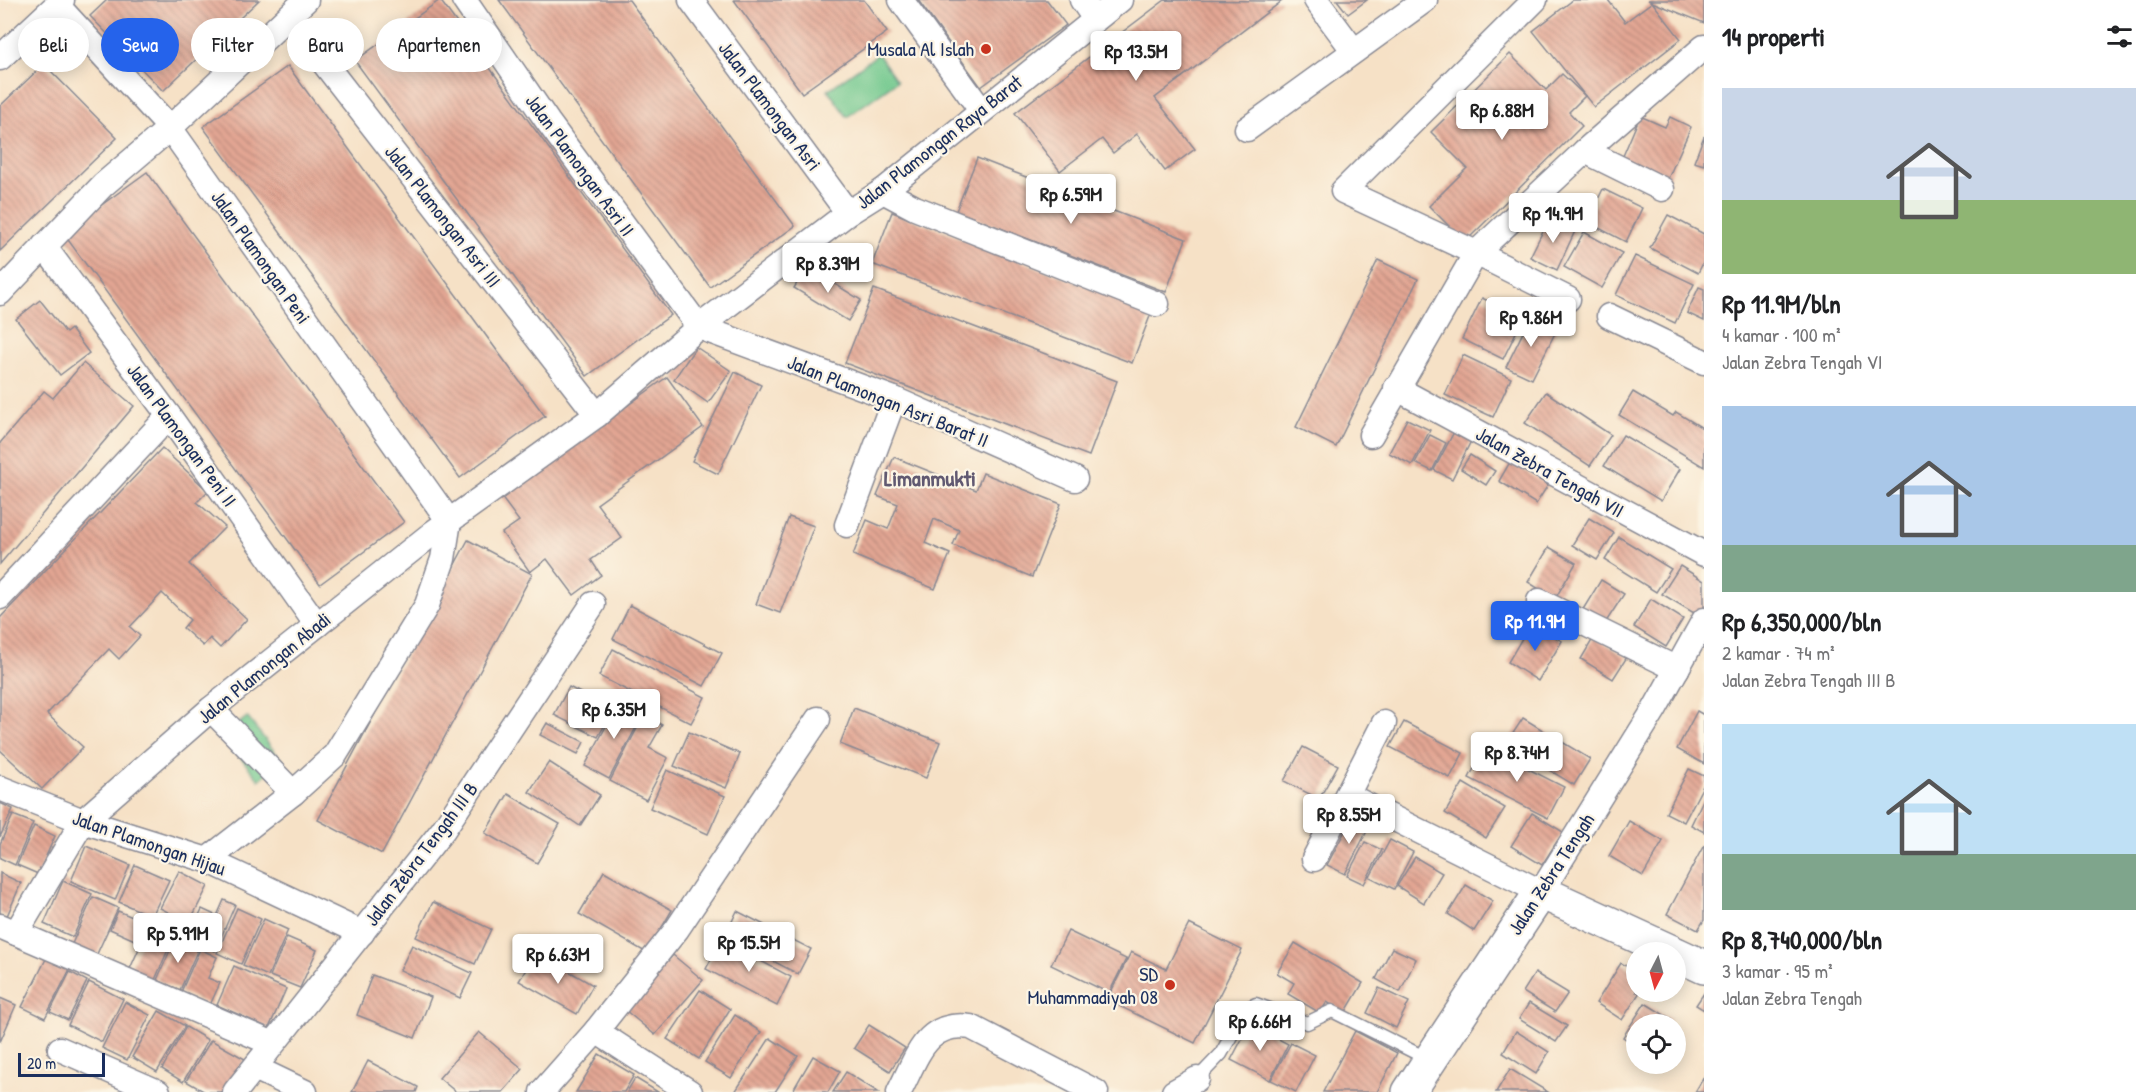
<!DOCTYPE html>
<html lang="id">
<meta charset="utf-8">
<style>
body{margin:0;font-family:"Patrick Hand",sans-serif;background:#f6f6f6;color:#202124;height:100vh;display:flex;flex-direction:column;font-size:22px;white-space:nowrap}
*{box-sizing:border-box;margin:0}
p{font-size:20px;color:#757577}
.icon{flex:none;width:33px;height:33px;fill:none;stroke:currentColor;stroke-width:2;stroke-linecap:round;stroke-linejoin:round}
.map{position:relative;flex:1;overflow:hidden}
.sheet{display:flex;flex-direction:column;background:#fff;width:450px}
.sheet>*{flex:none}
.banner{position:absolute;left:18px;top:18px;width:570px;height:54px;display:flex;gap:12px}
.needle{width:39px;rotate:186deg}
.fabs{position:absolute;left:1626px;top:942px;display:grid;gap:12px}
.fabs a{display:grid;place-items:center;width:60px;height:60px;border-radius:50%;background:#fff;box-shadow:0 3px 15px #0003;font-size:30px}
.scale{position:absolute;left:18px;bottom:15px;width:87px;box-sizing:border-box;padding-left:6px;border:3px solid #1b2f5e;border-top:0;font-size:16px;line-height:21px;white-space:nowrap;color:#1b2f5e;-webkit-text-stroke:4px #fcf5e5;paint-order:stroke}
.price{position:absolute;translate:-50% -51px;padding:0 14px;border-radius:6px;background:#fff;color:#222;font-size:20px;line-height:39px;filter:drop-shadow(0 2px 3px #0008)}
.price::after{content:'';position:absolute;left:50%;top:36px;width:18px;height:14px;margin-left:-9px;background:inherit;clip-path:polygon(0 0,100% 0,50% 100%)}
.price.active{background:#2563eb;color:#fff}
ul{padding:0;list-style:none}
li{display:grid;align-content:center;gap:12px;height:318px;padding:0 18px}
li span{display:grid;place-items:center;height:186px;border-radius:0px;color:#555}
li>.icon{margin-inline-start:auto}
span .icon{width:108px;height:108px;fill:#fffc;stroke-width:1}
li b{font-size:26px}
h2{display:flex;justify-content:space-between;align-items:center;height:72px;padding:0 18px;font-size:26px}
.tag{padding:0 21px;border-radius:27px;background:#fff;box-shadow:0 3px 15px #0003;font-size:21px;line-height:54px}
.tag.active{background:#2563eb;color:#fff}
main{display:flex;flex:1;min-height:0}
.map>svg:first-child{display:block}
</style>
<main>
<div class="map">
<svg width="1704" height="1092" viewBox="0 0 1704 1092">
<defs>
<pattern id="building-back-hatch" width="6" height="6" patternUnits="userSpaceOnUse" patternTransform="scale(1.5)"><rect width="6" height="6" fill="#e3a693"/><path d="M-1 5l2 2M0 0l6 6M5-1l2 2" fill="none" stroke="#b7887b"/></pattern>
</defs>
<rect width="100%" height="100%" fill="#fcf5e5"/>
<filter id="ink" filterUnits="userSpaceOnUse"><feTurbulence type="fractalNoise" baseFrequency=".0167" numOctaves="2"/><feDisplacementMap in="SourceGraphic" scale="12" xChannelSelector="R" yChannelSelector="G"/><feConvolveMatrix kernelMatrix="1 2 1 2 8 2 1 2 1" color-interpolation-filters="sRGB"/></filter>
<filter id="wash" filterUnits="userSpaceOnUse"><feTurbulence type="fractalNoise" baseFrequency=".008" numOctaves="4" result="noise"/><feDisplacementMap in="SourceGraphic" scale="24" xChannelSelector="R" yChannelSelector="G"/><feGaussianBlur stdDeviation="1.35" result="paint"/><feColorMatrix in="noise" values="0 0 0 0 0 0 0 0 0 0 0 0 0 0 0 0 0 1.4 0 .05"/><feComposite in="paint" operator="in"/></filter>
<g filter="url(#wash)">
<rect width="100%" height="100%" fill="#f6e1c6"/>
<g fill="#71c88d" stroke="#467c76" stroke-width="1.5">
<polygon points="878,54 897,81 847,117 828,90"/>
<polygon points="247,717 282,761 259,780 223,736"/>
</g>
<g id="blocks">
<g fill="url(#building-back-hatch)">
<polygon points="107,0 259,0 163,91 90,16"/>
<polygon points="440,0 671,315 587,376 355,61"/>
<polygon points="499,0 629,0 795,226 710,287"/>
<polygon points="734,0 864,0 887,32 802,93"/>
<polygon points="918,0 1047,0 1066,25 981,87"/>
<polygon points="1165,0 1282,1 1155,98 1195,149 1165,171 1137,134 1113,153 1102,139 1060,171 1015,113"/>
<polygon points="1337,0 1367,0 1348,14"/>
<polygon points="1573,0 1608,0 1625,22 1652,2 1648,0 1704,0 1704,23 1652,2 1681,39 1594,107 1533,31"/>
<polygon points="1510,54 1546,90 1562,74 1585,96 1569,112 1582,126 1465,242 1429,206 1467,168 1431,132"/>
<polygon points="44,64 117,138 0,251 0,106"/>
<polygon points="288,66 545,416 460,478 203,127"/>
<polygon points="1640,116 1665,127 1670,117 1691,127 1666,183 1620,163"/>
<polygon points="1704,136 1704,165 1694,162"/>
<polygon points="977,158 1186,239 1166,292 956,211"/>
<polygon points="147,172 404,522 320,584 63,233"/>
<polygon points="1603,189 1642,208 1626,242 1587,222"/>
<polygon points="892,212 1152,311 1132,363 872,264"/>
<polygon points="1668,215 1704,234 1704,261 1698,273 1650,248"/>
<polygon points="1549,219 1575,231 1557,270 1530,257"/>
<polygon points="1584,232 1622,253 1602,288 1564,267"/>
<polygon points="1635,256 1694,284 1675,323 1616,295"/>
<polygon points="1378,260 1418,279 1336,447 1296,427"/>
<polygon points="807,267 861,300 848,321 794,288"/>
<polygon points="1699,287 1704,289 1704,321 1687,313"/>
<polygon points="874,289 1117,381 1089,456 845,363"/>
<polygon points="1482,298 1523,318 1503,359 1462,339"/>
<polygon points="40,300 66,333 71,329 89,353 60,375 16,319"/>
<polygon points="1531,316 1557,329 1532,379 1506,367"/>
<polygon points="696,347 731,371 708,403 674,379"/>
<polygon points="1463,355 1511,378 1493,417 1445,395"/>
<polygon points="83,363 134,406 0,564 0,443 44,391 53,398"/>
<polygon points="735,372 761,385 718,474 692,461"/>
<polygon points="667,377 703,427 597,504 622,538 591,560 601,575 574,595 547,559 530,572 502,533 519,521 501,497"/>
<polygon points="1546,392 1611,435 1590,466 1525,423"/>
<polygon points="1633,392 1673,416 1676,412 1704,429 1704,467 1619,415"/>
<polygon points="1407,419 1430,430 1412,465 1389,453"/>
<polygon points="1455,430 1472,439 1452,479 1434,470"/>
<polygon points="1430,435 1446,443 1432,471 1415,463"/>
<polygon points="1623,435 1680,469 1661,501 1604,466"/>
<polygon points="162,448 208,491 197,502 225,527 189,564 247,619 220,648 210,638 203,646 183,628 190,620 162,593 130,627 140,636 119,659 109,649 47,714 83,747 42,789 0,750 0,618"/>
<polygon points="1470,455 1495,471 1486,485 1461,469"/>
<polygon points="894,457 976,490 983,473 1061,504 1032,577 953,545 959,530 934,519 925,543 950,554 935,589 853,555 867,520 888,529 898,504 877,496"/>
<polygon points="1510,462 1548,485 1536,504 1499,481"/>
<polygon points="789,517 814,526 780,613 756,604"/>
<polygon points="1589,518 1614,533 1597,560 1572,545"/>
<polygon points="1619,537 1671,569 1656,592 1605,560"/>
<polygon points="468,540 532,574 382,854 318,820"/>
<polygon points="1549,547 1576,563 1555,599 1528,582"/>
<polygon points="1680,566 1704,581 1704,609 1699,616 1662,594"/>
<polygon points="1601,580 1624,594 1604,625 1582,611"/>
<polygon points="1651,599 1683,619 1666,647 1634,627"/>
<polygon points="630,605 722,653 704,686 613,639"/>
<polygon points="1531,623 1562,641 1538,681 1508,662"/>
<polygon points="1594,637 1627,657 1613,679 1581,659"/>
<polygon points="613,649 705,697 691,723 599,676"/>
<polygon points="569,687 613,710 598,737 554,715"/>
<polygon points="619,702 643,714 609,779 585,766"/>
<polygon points="854,708 940,742 926,778 840,744"/>
<polygon points="1697,711 1704,715 1704,764 1677,749"/>
<polygon points="644,715 662,725 649,748 668,758 646,800 610,781"/>
<polygon points="1523,718 1590,759 1574,785 1506,744"/>
<polygon points="1404,722 1463,753 1450,778 1390,747"/>
<polygon points="547,723 584,742 578,754 540,735"/>
<polygon points="689,732 740,754 726,788 674,766"/>
<polygon points="1303,747 1338,765 1319,799 1284,781"/>
<polygon points="1485,747 1564,787 1548,818 1469,778"/>
<polygon points="549,762 600,795 580,826 529,792"/>
<polygon points="1689,769 1704,776 1704,784 1684,822 1666,813"/>
<polygon points="667,770 725,796 708,834 650,808"/>
<polygon points="1463,783 1505,808 1486,838 1445,813"/>
<polygon points="508,794 560,824 537,863 485,833"/>
<polygon points="1704,798 1704,832 1691,825"/>
<polygon points="0,803 13,809 0,837"/>
<polygon points="1532,813 1563,832 1542,865 1511,846"/>
<polygon points="13,815 33,823 15,865 0,858 0,844"/>
<polygon points="1353,816 1370,825 1345,874 1327,865"/>
<polygon points="1629,821 1663,841 1643,876 1609,856"/>
<polygon points="34,826 55,836 38,874 17,865"/>
<polygon points="1390,840 1413,852 1394,889 1370,877"/>
<polygon points="1365,842 1382,850 1364,884 1347,876"/>
<polygon points="1704,845 1704,920 1698,930 1667,914"/>
<polygon points="86,846 130,865 115,900 71,881"/>
<polygon points="1415,857 1442,873 1424,903 1397,886"/>
<polygon points="135,865 169,880 152,916 119,902"/>
<polygon points="179,871 208,886 189,923 160,908"/>
<polygon points="604,871 672,910 647,953 579,914"/>
<polygon points="0,873 21,883 7,916 0,913"/>
<polygon points="63,881 92,894 73,937 44,924"/>
<polygon points="1466,885 1493,901 1474,931 1448,914"/>
<polygon points="93,897 118,908 96,956 71,946"/>
<polygon points="224,900 235,905 215,951 188,939 202,909 217,916"/>
<polygon points="433,902 491,929 475,964 416,937"/>
<polygon points="237,908 261,919 241,964 217,953"/>
<polygon points="118,911 147,923 139,942 110,929"/>
<polygon points="737,911 811,949 798,974 725,936"/>
<polygon points="264,919 288,930 268,976 243,965"/>
<polygon points="1189,924 1242,950 1195,1043 1107,1000 1131,952 1166,969"/>
<polygon points="149,926 174,936 154,982 129,971"/>
<polygon points="1068,931 1126,959 1109,993 1051,965"/>
<polygon points="287,937 317,950 300,988 270,976"/>
<polygon points="175,939 198,949 180,990 157,980"/>
<polygon points="721,940 791,977 777,1006 706,969"/>
<polygon points="1295,943 1363,983 1345,1013 1327,1002 1320,1013 1288,994 1294,983 1277,973"/>
<polygon points="412,945 472,973 460,998 400,970"/>
<polygon points="1392,948 1416,959 1400,992 1376,979"/>
<polygon points="200,949 217,957 208,978 220,983 210,1005 181,992"/>
<polygon points="673,955 703,980 655,1035 625,1010"/>
<polygon points="47,957 70,969 45,1018 22,1007"/>
<polygon points="531,961 548,970 553,962 593,985 577,1014 519,981"/>
<polygon points="1621,963 1636,972 1636,992 1640,992 1622,1020 1596,1003"/>
<polygon points="234,966 286,989 269,1028 217,1005"/>
<polygon points="70,972 87,981 68,1020 50,1012"/>
<polygon points="1535,973 1568,993 1555,1012 1523,992"/>
<polygon points="372,975 431,997 415,1038 357,1015"/>
<polygon points="89,982 123,999 102,1042 68,1025"/>
<polygon points="1379,988 1409,1002 1396,1028 1367,1013"/>
<polygon points="700,990 730,1009 699,1059 667,1039"/>
<polygon points="1704,993 1704,1010 1696,1005"/>
<polygon points="0,998 16,1005 0,1042"/>
<polygon points="125,1002 150,1015 127,1060 102,1048"/>
<polygon points="1529,1003 1567,1026 1556,1042 1519,1019"/>
<polygon points="1645,1003 1671,1019 1668,1024 1636,1024 1636,1046 1623,1037"/>
<polygon points="159,1011 185,1026 157,1072 132,1057"/>
<polygon points="735,1015 761,1032 731,1078 705,1062"/>
<polygon points="1250,1024 1288,1044 1270,1080 1231,1060"/>
<polygon points="869,1025 905,1048 890,1071 854,1048"/>
<polygon points="186,1027 208,1040 183,1082 162,1069"/>
<polygon points="1355,1031 1397,1053 1377,1092 1323,1092"/>
<polygon points="1516,1031 1549,1052 1536,1074 1503,1053"/>
<polygon points="479,1032 523,1069 503,1092 456,1092 439,1078"/>
<polygon points="770,1038 798,1056 775,1092 735,1092"/>
<polygon points="211,1040 245,1059 225,1092 205,1092 186,1081"/>
<polygon points="1291,1043 1315,1055 1296,1092 1271,1080"/>
<polygon points="599,1054 634,1075 624,1092 576,1092"/>
<polygon points="813,1056 840,1071 828,1092 792,1092"/>
<polygon points="368,1061 418,1087 416,1092 352,1092"/>
<polygon points="1510,1069 1548,1092 1496,1092"/>
<polygon points="846,1072 878,1092 833,1092"/>
<polygon points="1704,1077 1704,1092 1695,1092"/>
<polygon points="635,1078 658,1092 627,1092"/>
</g>
</g>
</g>
<g filter="url(#ink)">
<use href="#blocks" fill-opacity="0" stroke="#888892" stroke-width="1.5"/>
<g fill="none" stroke-linecap="round" stroke-linejoin="round">
<g stroke="#888892" stroke-width="15">
<polyline id="lane" points="1197,1079 1221,1054 1246,1009 1256,1004 1307,1023 1332,1011 1428,1059"/>
</g>
<g stroke="#888892" stroke-width="27">
<g id="street">
<polyline points="464,0 548,122 699,327"/>
<polyline points="691,0 848,213"/>
<polyline points="901,0 981,110"/>
<polyline points="1082,0 1095,19"/>
<polyline points="1316,0 1354,51"/>
<polyline points="1535,0 1343,191 1476,253 1568,299"/>
<polyline points="57,5 170,128 449,521 443,559 427,605 335,755 293,793 207,860"/>
<polyline points="289,18 597,415"/>
<polyline points="0,58 62,0"/>
<polyline points="1247,129 1425,0"/>
<polyline points="1585,151 1662,189"/>
<polyline points="883,191 915,208 1157,304"/>
<polyline points="44,246 169,416 317,625"/>
<polyline points="0,293 103,185 170,128 306,0"/>
<polyline points="1609,316 1704,362"/>
<polyline points="699,327 894,399 1075,479"/>
<polyline points="1396,388 1704,554"/>
<polyline points="1371,435 1476,253 1585,151 1704,47"/>
<polyline points="847,525 894,399"/>
<polyline points="0,597 169,416"/>
<polyline points="1539,601 1677,669"/>
<polyline points="211,709 293,793"/>
<polyline points="1384,723 1347,795 1541,892 1654,710 1704,620"/>
<polyline points="0,788 83,821 207,860 362,933"/>
<polyline points="1314,859 1347,795"/>
<polyline points="0,926 271,1043"/>
<polyline points="16,933 83,821 211,709 434,532 597,415 699,327 848,213 883,191 1120,0"/>
<polyline points="596,1031 690,1092"/>
<polyline points="60,1049 158,1092"/>
<polyline points="255,1068 305,1092"/>
<polyline points="235,1092 443,830 593,604"/>
<polyline points="542,1092 596,1031 677,929 818,719"/>
<path d="M 899,1092 C 917,1058 925,1020 971,1027 L 1096,1092"/>
<polyline points="1174,1092 1197,1079"/>
</g>
</g>
<g stroke="#888892" stroke-width="36">
<g id="secondary">
<polyline points="1676,954 1704,967"/>
<polyline points="1409,1092 1541,892 1672,952"/>
</g>
</g>
<use href="#lane" stroke="#fff" stroke-width="12"/>
<use href="#street" stroke="#fff" stroke-width="24"/>
<use href="#secondary" stroke="#fff" stroke-width="33"/>
</g>
</g>
<g fill="#c8321e" stroke="#fcf5e5" stroke-width="2">
<circle cx="986" cy="49" r="6"/>
<circle cx="1170" cy="985" r="6"/>
</g>
<g text-anchor="middle" stroke-width="4.5" stroke-linejoin="round" paint-order="stroke">
<g font-size="20" fill="#1b2f5e" stroke="#fcf5e5" text-anchor="end">
<text x="974" y="56">Musala Al Islah</text>
<text x="1158" y="981">SD<tspan x="1158" dy="23">Muhammadiyah 08</tspan></text>
</g>
<g font-size="20" fill="#1b2f5e" stroke="#fcf5e5">
<text transform="translate(770 106) rotate(53)" y="7">Jalan Plamongan Asri</text>
<text transform="translate(939 142) rotate(-38)" y="7">Jalan Plamongan Raya Barat</text>
<text transform="translate(580 165) rotate(54)" y="7">Jalan Plamongan Asri II</text>
<text transform="translate(443 216) rotate(52)" y="7">Jalan Plamongan Asri III</text>
<text transform="translate(261 257) rotate(55)" y="7">Jalan Plamongan Peni</text>
<text transform="translate(888 401) rotate(22)" y="7">Jalan Plamongan Asri Barat II</text>
<text transform="translate(182 435) rotate(54)" y="7">Jalan Plamongan Peni II</text>
<text transform="translate(1550 472) rotate(29)" y="7">Jalan Zebra Tengah VII</text>
<text transform="translate(264 668) rotate(-39)" y="7">Jalan Plamongan Abadi</text>
<text transform="translate(149 843) rotate(19)" y="7">Jalan Plamongan Hijau</text>
<text transform="translate(421 854) rotate(-53)" y="7">Jalan Zebra Tengah III B</text>
<text transform="translate(1551 874) rotate(-57)" y="7">Jalan Zebra Tengah</text>
</g>
<g font-size="22" font-weight="bold" fill="#615971" stroke="#fcf5e5">
<text x="930" y="486">Limanmukti</text>
</g>
</g>
</svg>
<div class="fabs">
<a><svg class="needle" viewBox="-14 -14 28 28"><path d="M0-13l5 13h-10z" fill="#e53935"/><path d="M0 13l5-13h-10z" fill="#757577"/></svg></a>
<a><svg class="icon" aria-label="locate" viewBox="0 0 24 24"><circle cx="12" cy="12" r="6"/><path d="M12 2v4M12 18v4M2 12h4M18 12h4"/></svg></a>
</div>
<div class="scale">20 m</div>
<b class="price" style="left:1136px;top:82px">Rp 13.5M</b>
<b class="price" style="left:1502px;top:141px">Rp 6.88M</b>
<b class="price" style="left:1071px;top:225px">Rp 6.59M</b>
<b class="price" style="left:1553px;top:244px">Rp 14.9M</b>
<b class="price" style="left:828px;top:294px">Rp 8.39M</b>
<b class="price" style="left:1531px;top:348px">Rp 9.86M</b>
<b class="price active" style="left:1535px;top:652px">Rp 11.9M</b>
<b class="price" style="left:614px;top:740px">Rp 6.35M</b>
<b class="price" style="left:1517px;top:783px">Rp 8.74M</b>
<b class="price" style="left:1349px;top:845px">Rp 8.55M</b>
<b class="price" style="left:178px;top:964px">Rp 5.91M</b>
<b class="price" style="left:749px;top:973px">Rp 15.5M</b>
<b class="price" style="left:558px;top:985px">Rp 6.63M</b>
<b class="price" style="left:1260px;top:1052px">Rp 6.66M</b>
<div class="banner">
<a class="tag">Beli</a>
<a class="tag active">Sewa</a>
<a class="tag">Filter</a>
<a class="tag">Baru</a>
<a class="tag">Apartemen</a>
</div>
</div>
<section class="sheet">
<h2>14 properti<svg class="icon" aria-label="filters" viewBox="0 0 24 24"><path d="M4 7h16M4 17h16"/><circle cx="9" cy="7" r="2"/><circle cx="15" cy="17" r="2"/></svg></h2>
<ul>
<li><span style="background:linear-gradient(#c9d6e8 60%,#8fb573 0)"><svg class="icon" aria-label="home" viewBox="0 0 24 24"><path d="M3 11l9-7 9 7M6 9v11h12V9"/></svg></span><div><b>Rp 11.9M/bln</b><p>4 kamar · 100 m²</p><p>Jalan Zebra Tengah VI</p></div></li>
<li><span style="background:linear-gradient(#a9c7e8 75%,#7fa58c 0)"><svg class="icon" aria-label="home" viewBox="0 0 24 24"><path d="M3 11l9-7 9 7M6 9v11h12V9"/></svg></span><div><b>Rp 6,350,000/bln</b><p>2 kamar · 74 m²</p><p>Jalan Zebra Tengah III B</p></div></li>
<li><span style="background:linear-gradient(#bfe0f5 70%,#7fa58c 0)"><svg class="icon" aria-label="home" viewBox="0 0 24 24"><path d="M3 11l9-7 9 7M6 9v11h12V9"/></svg></span><div><b>Rp 8,740,000/bln</b><p>3 kamar · 95 m²</p><p>Jalan Zebra Tengah</p></div></li>
</ul>
</section>
</main>
